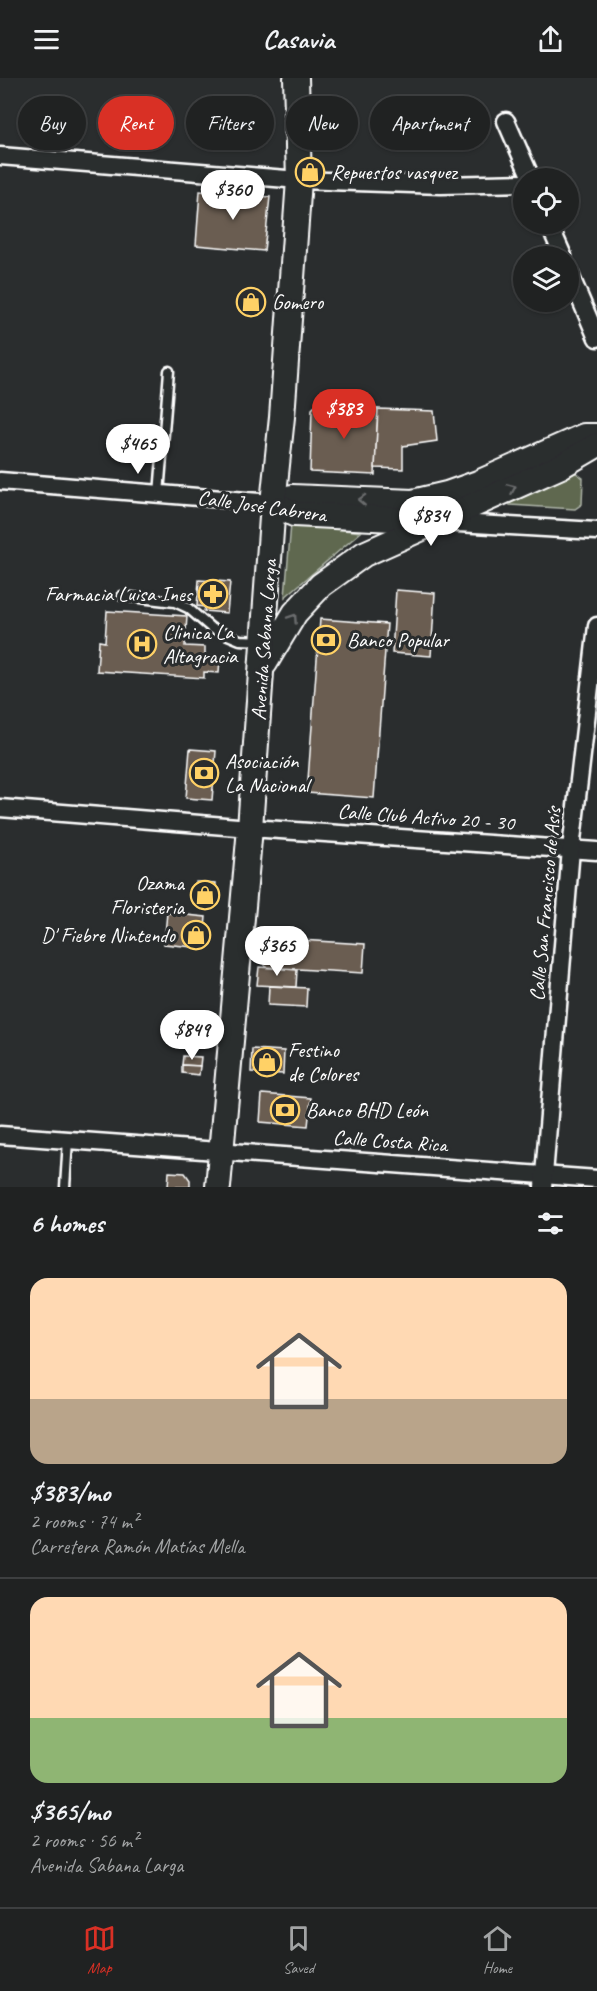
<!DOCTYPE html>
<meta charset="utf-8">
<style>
body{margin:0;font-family:Caveat,sans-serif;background:#2d2f2f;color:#f1f3f6;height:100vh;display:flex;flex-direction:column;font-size:22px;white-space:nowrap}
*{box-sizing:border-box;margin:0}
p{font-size:20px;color:#a2a4a5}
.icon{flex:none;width:33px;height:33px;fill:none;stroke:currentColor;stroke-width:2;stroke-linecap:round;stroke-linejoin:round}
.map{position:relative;height:1109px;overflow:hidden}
.drawer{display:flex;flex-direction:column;background:#202222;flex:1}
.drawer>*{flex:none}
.banner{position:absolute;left:18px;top:18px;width:561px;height:54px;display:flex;gap:12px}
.buttons{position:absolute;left:513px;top:90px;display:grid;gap:12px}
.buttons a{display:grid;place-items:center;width:66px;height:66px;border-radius:50%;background:#202222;box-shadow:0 2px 4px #0004,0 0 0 2px #3d3f40;font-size:30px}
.price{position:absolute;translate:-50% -51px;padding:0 14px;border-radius:21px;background:#fff;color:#222;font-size:20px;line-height:39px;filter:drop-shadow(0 2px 3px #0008)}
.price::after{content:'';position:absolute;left:50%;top:36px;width:18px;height:14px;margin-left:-9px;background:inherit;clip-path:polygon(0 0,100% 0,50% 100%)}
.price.current{background:#d93025;color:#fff}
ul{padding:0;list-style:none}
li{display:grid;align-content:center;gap:12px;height:318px;padding:0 30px}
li+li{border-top:2px solid #3d3f40}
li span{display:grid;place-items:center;height:186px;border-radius:18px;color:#555}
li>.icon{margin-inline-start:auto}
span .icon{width:108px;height:108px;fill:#fffc;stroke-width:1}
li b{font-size:26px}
h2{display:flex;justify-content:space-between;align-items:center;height:72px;padding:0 30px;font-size:26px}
.tag{padding:0 21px;border-radius:27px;background:#202222;box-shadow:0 2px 4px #0004,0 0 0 2px #3d3f40;font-size:21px;line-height:54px}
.tag.current{background:#d93025;color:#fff}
header{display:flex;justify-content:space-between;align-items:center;height:78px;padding:0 30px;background:#202222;font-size:27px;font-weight:700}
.menu{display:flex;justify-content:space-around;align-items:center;height:84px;border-top:2px solid #3d3f40;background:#202222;font-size:16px;color:#a2a4a5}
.menu a{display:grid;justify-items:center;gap:3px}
.menu .current{color:#d93025}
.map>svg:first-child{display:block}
</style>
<header><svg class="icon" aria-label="menu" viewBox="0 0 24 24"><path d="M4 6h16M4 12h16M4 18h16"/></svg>Casavia<svg class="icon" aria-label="share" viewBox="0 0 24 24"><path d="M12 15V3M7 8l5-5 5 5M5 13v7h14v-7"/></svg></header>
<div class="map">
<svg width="597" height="1109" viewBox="0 0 597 1109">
<rect width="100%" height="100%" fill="#2a2d2e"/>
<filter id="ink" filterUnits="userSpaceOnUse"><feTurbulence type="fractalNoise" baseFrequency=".0167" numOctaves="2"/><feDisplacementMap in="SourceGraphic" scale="12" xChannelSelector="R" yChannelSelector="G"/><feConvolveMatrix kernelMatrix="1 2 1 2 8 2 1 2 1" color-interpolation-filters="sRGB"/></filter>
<g filter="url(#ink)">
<g fill="#5e6850" stroke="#aeb4a8" stroke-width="1.5">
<polygon points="572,392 583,400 582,426 575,431 510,427 509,422"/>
<polygon points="291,446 361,454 285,519"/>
</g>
<g fill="#6a5d51" stroke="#fff" stroke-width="1.5">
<polygon points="200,113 270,119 264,173 196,167"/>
<polygon points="315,328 378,331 375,397 310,394 312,331"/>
<polygon points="378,331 434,333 437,363 403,368 403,391 375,390"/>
<polygon points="199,502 230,504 227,535 204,533 205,529 197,528"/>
<polygon points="396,512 435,515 431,578 392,575"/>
<polygon points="107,533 187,538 185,568 205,569 205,578 220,579 219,595 204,594 204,600 97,593 99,563 105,564"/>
<polygon points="320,541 387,546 374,720 307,715"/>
<polygon points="190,671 216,673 212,722 186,720"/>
<polygon points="196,804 216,805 215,814 195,812"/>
<polygon points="195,812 215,814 215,823 194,821"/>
<polygon points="167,835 206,839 203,870 164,866"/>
<polygon points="267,860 365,866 363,895 265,889"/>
<polygon points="259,889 297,892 296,909 257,907"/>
<polygon points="269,908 307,910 306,929 268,927"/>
<polygon points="252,971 284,973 283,996 251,994"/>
<polygon points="183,978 201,979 200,988 182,987"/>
<polygon points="182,987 200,988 199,997 182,995"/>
<polygon points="262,1016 311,1020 308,1048 260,1044"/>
<polygon points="169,1094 185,1095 190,1102 190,1109 168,1109"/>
</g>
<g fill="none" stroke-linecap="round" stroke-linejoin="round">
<g stroke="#fff" stroke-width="13">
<g id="service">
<polyline points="159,416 169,293"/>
<polyline points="122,518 175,524 188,530 211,550 240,562 262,563"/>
<polyline points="65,1109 68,1062"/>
</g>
</g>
<g stroke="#fff" stroke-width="21">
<g id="minor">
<polyline points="506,43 531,100"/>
<polyline points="0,78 299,102 441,107 524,105"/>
<polyline points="549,146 563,178"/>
<polyline points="568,192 597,260"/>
<polyline points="0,403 273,425"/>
<polyline points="441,444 597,453"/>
<polyline points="0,730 250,750 597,773"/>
<polyline points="0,1057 597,1101"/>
<polyline points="543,1109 571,771 597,548"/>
</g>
</g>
<g stroke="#fff" stroke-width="28">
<g id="secondary">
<polyline points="273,425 292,419 413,424 447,416 478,405 584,358 597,358"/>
<polyline points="273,425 294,436 433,443"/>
<polyline points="265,585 295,535 321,507 364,476 561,388 597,367"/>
<polyline points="218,1109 250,750 273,425 282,339 299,102 296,0"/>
</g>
</g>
<use href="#service" stroke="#2a2d2e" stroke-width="8"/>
<use href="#minor" stroke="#2a2d2e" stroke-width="16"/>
<use href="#secondary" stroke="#2a2d2e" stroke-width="24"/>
</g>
<defs><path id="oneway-chevron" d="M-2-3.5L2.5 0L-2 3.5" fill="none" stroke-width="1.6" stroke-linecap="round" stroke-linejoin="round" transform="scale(1.5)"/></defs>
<g stroke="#6a6c6d">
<use href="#oneway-chevron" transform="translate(512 410) rotate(-24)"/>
<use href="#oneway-chevron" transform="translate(362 422) rotate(-178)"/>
<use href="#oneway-chevron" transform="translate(293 540) rotate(-56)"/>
</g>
</g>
<defs>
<g id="shop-ring" transform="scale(1.5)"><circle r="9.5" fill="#2a2d2e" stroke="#ffd166" stroke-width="1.5"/><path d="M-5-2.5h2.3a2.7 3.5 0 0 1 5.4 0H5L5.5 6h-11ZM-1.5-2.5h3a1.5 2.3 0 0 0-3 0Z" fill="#ffd166"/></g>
<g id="pharmacy-ring" transform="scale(1.5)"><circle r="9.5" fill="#2a2d2e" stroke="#ffd166" stroke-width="1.5"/><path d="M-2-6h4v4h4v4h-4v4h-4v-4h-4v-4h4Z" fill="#ffd166"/></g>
<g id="bank-ring" transform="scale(1.5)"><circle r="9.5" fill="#2a2d2e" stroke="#ffd166" stroke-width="1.5"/><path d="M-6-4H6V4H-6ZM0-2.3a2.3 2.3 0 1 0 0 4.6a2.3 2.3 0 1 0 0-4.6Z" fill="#ffd166"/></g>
<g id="hospital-ring" transform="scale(1.5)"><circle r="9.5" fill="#2a2d2e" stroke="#ffd166" stroke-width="1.5"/><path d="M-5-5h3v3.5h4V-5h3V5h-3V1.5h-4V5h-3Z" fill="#ffd166"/></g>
</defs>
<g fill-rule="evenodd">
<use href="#shop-ring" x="310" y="94"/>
<use href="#shop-ring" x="251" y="224"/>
<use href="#pharmacy-ring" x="213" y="516"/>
<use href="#bank-ring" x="326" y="562"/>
<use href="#hospital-ring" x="142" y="566"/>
<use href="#bank-ring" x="204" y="695"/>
<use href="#shop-ring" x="205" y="817"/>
<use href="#shop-ring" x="196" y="857"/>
<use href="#shop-ring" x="267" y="984"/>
<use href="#bank-ring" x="285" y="1032"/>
</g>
<g text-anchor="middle" stroke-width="6" stroke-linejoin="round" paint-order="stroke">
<g font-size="21" fill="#fff" stroke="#2a2d2e" text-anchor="start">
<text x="331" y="101">Repuestos vasquez</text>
<text x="272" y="231">Gomero</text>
<text x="192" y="523" text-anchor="end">Farmacia Luisa Ines</text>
<text x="163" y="561">Clinica La<tspan x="163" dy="24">Altagracia</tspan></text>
<text x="347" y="569">Banco Popular</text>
<text x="225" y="690">Asociación<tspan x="225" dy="24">La Nacional</tspan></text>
<text x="184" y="812" text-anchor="end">Ozama<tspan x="184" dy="24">Floristeria</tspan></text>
<text x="175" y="864" text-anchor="end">D' Fiebre Nintendo</text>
<text x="288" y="979">Festino<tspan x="288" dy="24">de Colores</tspan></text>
<text x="306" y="1039">Banco BHD León</text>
</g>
<g font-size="21" fill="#fff" stroke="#2a2d2e">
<text transform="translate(262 428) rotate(8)" y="7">Calle José Cabrera</text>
<text transform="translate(264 562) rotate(-86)" y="7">Avenida Sabana Larga</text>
<text transform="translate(426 739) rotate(4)" y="7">Calle Club Activo 20 - 30</text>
<text transform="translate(545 826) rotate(-85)" y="7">Calle San Francisco de Asís</text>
<text transform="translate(390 1063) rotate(4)" y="7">Calle Costa Rica</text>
</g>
</g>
</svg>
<div class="buttons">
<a><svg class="icon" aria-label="locate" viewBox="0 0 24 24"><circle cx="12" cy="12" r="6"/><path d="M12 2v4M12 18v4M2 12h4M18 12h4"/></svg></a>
<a><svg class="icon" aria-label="layers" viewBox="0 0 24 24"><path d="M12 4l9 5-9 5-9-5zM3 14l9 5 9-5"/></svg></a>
</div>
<b class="price" style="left:233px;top:143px">$360</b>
<b class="price current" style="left:344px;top:362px">$383</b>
<b class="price" style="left:138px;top:397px">$465</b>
<b class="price" style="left:431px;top:469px">$834</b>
<b class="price" style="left:277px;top:899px">$365</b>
<b class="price" style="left:192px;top:983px">$849</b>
<div class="banner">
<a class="tag">Buy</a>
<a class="tag current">Rent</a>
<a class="tag">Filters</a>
<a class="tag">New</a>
<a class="tag">Apartment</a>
</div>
</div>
<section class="drawer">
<h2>6 homes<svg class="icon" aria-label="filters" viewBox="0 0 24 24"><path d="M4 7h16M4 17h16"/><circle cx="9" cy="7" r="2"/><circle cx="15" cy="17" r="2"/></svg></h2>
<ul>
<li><span style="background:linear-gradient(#ffd9b3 65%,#b9a48a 0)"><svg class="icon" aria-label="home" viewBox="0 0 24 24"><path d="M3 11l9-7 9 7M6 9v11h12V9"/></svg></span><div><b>$383/mo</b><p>2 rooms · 74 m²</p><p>Carretera Ramón Matías Mella</p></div></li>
<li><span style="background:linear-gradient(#ffd9b3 65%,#8fb573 0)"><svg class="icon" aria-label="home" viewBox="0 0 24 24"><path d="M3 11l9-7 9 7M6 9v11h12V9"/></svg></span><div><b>$365/mo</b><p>2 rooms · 56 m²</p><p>Avenida Sabana Larga</p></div></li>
</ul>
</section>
<nav class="menu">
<a class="current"><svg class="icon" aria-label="map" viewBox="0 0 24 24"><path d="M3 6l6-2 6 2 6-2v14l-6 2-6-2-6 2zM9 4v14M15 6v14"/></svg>Map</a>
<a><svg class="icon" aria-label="saved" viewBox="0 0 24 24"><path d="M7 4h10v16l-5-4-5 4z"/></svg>Saved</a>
<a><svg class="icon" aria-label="home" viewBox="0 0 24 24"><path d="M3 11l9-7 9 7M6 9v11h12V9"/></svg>Home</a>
</nav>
